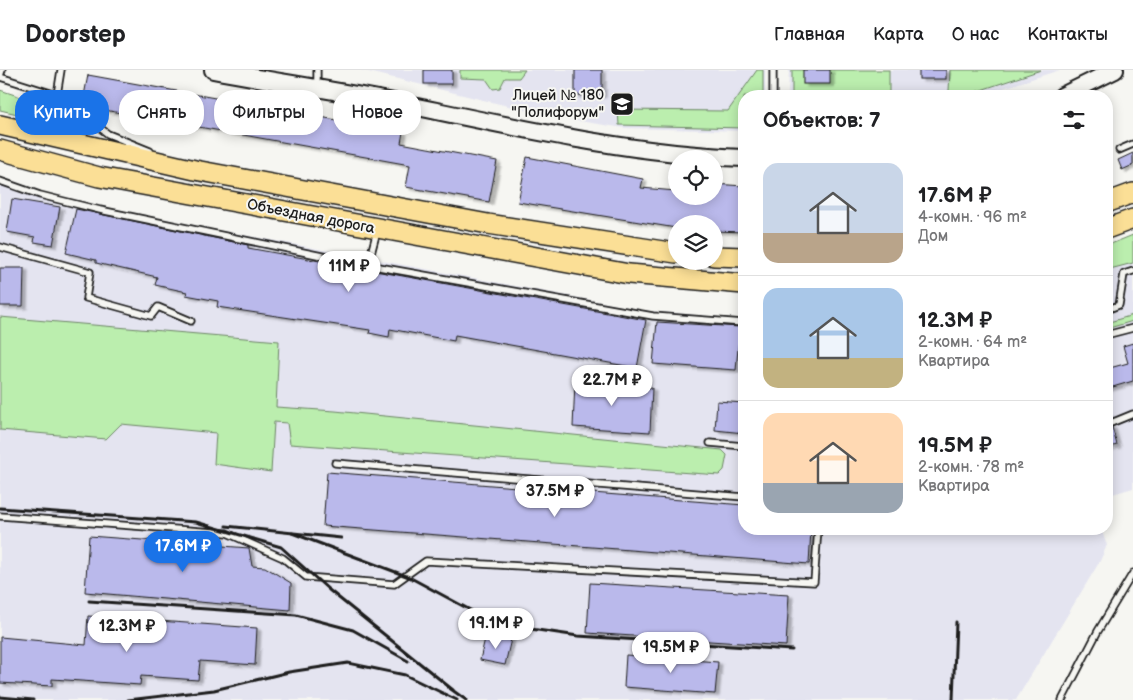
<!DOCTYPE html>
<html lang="ru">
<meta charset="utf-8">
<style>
body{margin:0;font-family:"Balsamiq Sans",sans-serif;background:#f6f6f6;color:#202124;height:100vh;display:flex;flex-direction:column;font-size:19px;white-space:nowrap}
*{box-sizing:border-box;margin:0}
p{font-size:16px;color:#757577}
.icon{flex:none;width:28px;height:28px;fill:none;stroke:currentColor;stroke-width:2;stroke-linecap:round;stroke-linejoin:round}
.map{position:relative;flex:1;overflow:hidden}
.details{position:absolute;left:738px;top:20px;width:375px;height:445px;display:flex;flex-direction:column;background:#fff;border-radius:20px;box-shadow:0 2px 12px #0003}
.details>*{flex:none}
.guide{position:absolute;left:15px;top:20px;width:475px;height:45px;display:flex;gap:10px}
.controls{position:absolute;left:668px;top:80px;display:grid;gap:10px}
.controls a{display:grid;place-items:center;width:55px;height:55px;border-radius:50%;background:#fff;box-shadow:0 2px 12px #0003;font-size:25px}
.price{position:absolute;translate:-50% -42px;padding:0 11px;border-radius:18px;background:#fff;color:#222;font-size:16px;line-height:32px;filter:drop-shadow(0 1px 2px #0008)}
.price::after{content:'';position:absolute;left:50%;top:30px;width:15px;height:11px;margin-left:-8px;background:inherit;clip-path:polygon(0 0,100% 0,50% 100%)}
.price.selected{background:#1a73e8;color:#fff}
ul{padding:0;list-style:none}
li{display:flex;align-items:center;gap:15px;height:125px;padding:0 25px}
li+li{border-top:1px solid #e0e0e0}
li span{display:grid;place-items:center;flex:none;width:140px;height:100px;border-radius:15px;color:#555}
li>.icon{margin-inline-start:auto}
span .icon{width:60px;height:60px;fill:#fffc;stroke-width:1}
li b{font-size:21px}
h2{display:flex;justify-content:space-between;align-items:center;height:60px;padding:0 25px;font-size:21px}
.pill{padding:0 18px;border-radius:20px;background:#fff;box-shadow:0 2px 12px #0003;font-size:18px;line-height:45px}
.pill.selected{background:#1a73e8;color:#fff}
header{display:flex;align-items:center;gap:30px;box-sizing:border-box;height:70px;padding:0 25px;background:#fff;border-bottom:1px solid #e0e0e0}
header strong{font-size:24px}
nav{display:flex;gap:28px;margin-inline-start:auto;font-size:18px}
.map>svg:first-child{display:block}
</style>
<header>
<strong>Doorstep</strong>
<nav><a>Главная</a><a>Карта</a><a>О нас</a><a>Контакты</a></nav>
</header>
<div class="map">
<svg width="1133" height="630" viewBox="0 0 1133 630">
<defs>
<filter id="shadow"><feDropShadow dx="4" dy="2.5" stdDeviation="1" flood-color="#0004"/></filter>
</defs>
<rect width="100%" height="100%" fill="#f6f6f2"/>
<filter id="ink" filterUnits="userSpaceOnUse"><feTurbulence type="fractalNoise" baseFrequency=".02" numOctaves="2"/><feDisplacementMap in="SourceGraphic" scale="10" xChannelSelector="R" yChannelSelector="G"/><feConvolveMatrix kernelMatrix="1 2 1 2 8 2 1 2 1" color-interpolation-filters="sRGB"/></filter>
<g filter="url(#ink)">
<g fill="#e4e4f0">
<polygon points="361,0 765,0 765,26 744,26 744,61 624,58 553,47"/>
<polygon points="789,0 1060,0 978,26 788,26"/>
<polygon points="0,109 84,135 649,241 744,249 744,459 1101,459 1107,475 1100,491 1016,630 0,630"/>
<polygon points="1133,190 1133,418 1106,426 1106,196"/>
</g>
<g fill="#bbeeae" stroke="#6c8565">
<polygon points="460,0 525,0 519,8 505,8 500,18 493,19 486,9 460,8"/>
<polygon points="757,0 763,0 763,26 744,26 744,58 619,55 618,40 728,41"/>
<rect x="792" y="0" width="97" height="26"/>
<polygon points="950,0 1041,0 963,26 932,26 949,21"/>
<polygon points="0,20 69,43 92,61 0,40"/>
<polygon points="1133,165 1133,193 1106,200 1106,176"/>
<polygon points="1133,245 1133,251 1106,259 1106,253"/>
<polygon points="0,247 279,271 276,337 335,341 722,380 727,385 724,400 719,405 290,374 287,353 274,352 271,402 214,394 216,363 121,354 106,369 0,360"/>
</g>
<g fill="#bab9eb" stroke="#1c1c1c" filter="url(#shadow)">
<rect x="424" y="0" width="28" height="14"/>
<rect x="575" y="0" width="27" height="25"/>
<rect x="803" y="0" width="27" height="14"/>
<rect x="919" y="0" width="27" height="9"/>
<polygon points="88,5 403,62 401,73 497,91 489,132 406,117 410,95 82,36"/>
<polygon points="1133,83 1133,95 1122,100 1118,90"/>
<polygon points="527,87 643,109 641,118 676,121 676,126 714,126 714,114 744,116 744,162 714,161 714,154 676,154 676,158 518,132"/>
<polygon points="12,129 60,137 53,175 34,172 35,167 7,162"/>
<polygon points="76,139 248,175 248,178 646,250 637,298 455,265 454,271 390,259 389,267 369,263 370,260 217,237 218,231 186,225 187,222 155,215 157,207 96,193 96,190 66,183"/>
<polygon points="0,198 24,198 23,236 0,236"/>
<polygon points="657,252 740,257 736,300 653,294"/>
<polygon points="1133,273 1133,311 1106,319 1106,299 1128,293 1123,276"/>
<polygon points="575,312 652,318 650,362 573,357"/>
<polygon points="717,331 744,333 744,363 715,360"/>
<polygon points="1109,344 1110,348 1107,354 1112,357 1117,375 1106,378 1106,345"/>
<polygon points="327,402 744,435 744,459 811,459 809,494 323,456"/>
<polygon points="89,466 249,478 252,496 265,497 291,513 290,540 85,522"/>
<polygon points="590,513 789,525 786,576 587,563"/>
<polygon points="88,546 257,558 255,595 200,591 198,610 141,606 140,615 52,609 52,616 0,613 0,567 86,575"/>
<polygon points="486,564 511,569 505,595 480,590"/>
<polygon points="626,585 718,592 715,624 624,617"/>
</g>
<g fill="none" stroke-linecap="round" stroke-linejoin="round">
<g stroke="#1c1c1c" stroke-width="9">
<g id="lane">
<polyline points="0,6 2,0"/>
<polyline points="0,7 57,25 108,64 150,81"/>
<polyline points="317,15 317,0"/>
<polyline points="57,25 61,0"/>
<polyline points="773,26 773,0"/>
<polyline points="1119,80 1133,74"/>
<polyline points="0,111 40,125 100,140 351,192 653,246 744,253"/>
<polyline points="0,177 90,202 86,228 151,246 158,237 191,251"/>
<polyline points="368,195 377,161"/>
<polyline points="1106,240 1119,235 1124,204 1133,201"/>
<polyline points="1106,265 1133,258"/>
<polyline points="1111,353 1133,344"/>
<polyline points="710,373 744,376"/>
<polyline points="335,393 744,427"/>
<polyline points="0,446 227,463 283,488 306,507 394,514 426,491 814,512 818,459"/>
<polyline points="1062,630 1098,561 1133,503"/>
</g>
</g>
<g stroke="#1c1c1c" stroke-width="20">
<g id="secondary">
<path d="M 213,0 C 276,12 340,21 403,34 C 514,57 631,84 744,88"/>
<polyline points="1062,26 1115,0"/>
</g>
</g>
<g stroke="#1c1c1c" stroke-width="22">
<g id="primary">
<polyline points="0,55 195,100 488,154 676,183"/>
<polyline points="0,80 99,107 629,204 744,214"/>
<polyline points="1106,133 1133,123"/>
<polyline points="1106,159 1133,149"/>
<polyline points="714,186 744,187"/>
</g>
</g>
<use href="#lane" stroke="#f6f6f2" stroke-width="5.5"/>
<use href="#secondary" stroke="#f6f6f2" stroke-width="16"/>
<use href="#primary" stroke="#fbdf96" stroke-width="19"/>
<g stroke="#1c1c1c" stroke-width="3">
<polyline points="0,438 196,452 281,477 329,520 453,620"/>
<polyline points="226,456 341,468"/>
<polyline points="292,463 409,507 474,542 524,558 578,566 792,580"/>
<polyline points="89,531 296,545 353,560 408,591"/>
<polyline points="448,617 466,630"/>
<polyline points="0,627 33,630"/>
<polyline points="128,630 214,620 289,602 348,593 405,605 457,630"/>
<polyline points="953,630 956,552"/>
</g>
</g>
</g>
<defs>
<g id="school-square" transform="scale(1.25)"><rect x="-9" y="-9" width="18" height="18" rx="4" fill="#1c1c1c" stroke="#f6f6f2"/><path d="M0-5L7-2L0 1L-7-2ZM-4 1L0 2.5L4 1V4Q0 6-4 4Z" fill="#fff"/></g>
</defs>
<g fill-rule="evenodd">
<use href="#school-square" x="622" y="34"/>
</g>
<g text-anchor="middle" stroke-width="4" stroke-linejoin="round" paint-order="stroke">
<g font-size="15" fill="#1c1c1c" stroke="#f6f6f2" text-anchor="end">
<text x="604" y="30">Лицей № 180<tspan x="604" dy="17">"Полифорум"</tspan></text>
</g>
<g font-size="15" fill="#1c1c1c" stroke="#f6f6f2">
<text transform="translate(311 146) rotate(11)" y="5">Объездная дорога</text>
</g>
</g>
</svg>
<div class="controls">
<a><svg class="icon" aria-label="locate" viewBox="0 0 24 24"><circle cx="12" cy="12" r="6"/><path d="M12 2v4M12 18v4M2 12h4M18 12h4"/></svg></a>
<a><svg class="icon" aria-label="layers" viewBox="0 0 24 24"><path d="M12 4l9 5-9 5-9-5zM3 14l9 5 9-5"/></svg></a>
</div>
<b class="price" style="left:349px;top:223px">11M ₽</b>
<b class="price" style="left:612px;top:337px">22.7M ₽</b>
<b class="price" style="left:555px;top:448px">37.5M ₽</b>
<b class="price selected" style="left:183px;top:503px">17.6M ₽</b>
<b class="price" style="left:496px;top:580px">19.1M ₽</b>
<b class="price" style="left:127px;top:583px">12.3M ₽</b>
<b class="price" style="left:671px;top:604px">19.5M ₽</b>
<div class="guide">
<a class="pill selected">Купить</a>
<a class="pill">Снять</a>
<a class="pill">Фильтры</a>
<a class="pill">Новое</a>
</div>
<section class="details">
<h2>Объектов: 7<svg class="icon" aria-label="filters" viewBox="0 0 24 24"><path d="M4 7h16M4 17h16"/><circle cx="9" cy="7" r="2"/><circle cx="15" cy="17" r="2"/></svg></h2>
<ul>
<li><span style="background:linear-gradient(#c9d6e8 70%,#b9a48a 0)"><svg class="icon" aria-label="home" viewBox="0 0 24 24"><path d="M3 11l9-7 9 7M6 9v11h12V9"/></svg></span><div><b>17.6M ₽</b><p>4-комн. · 96 m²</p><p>Дом</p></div></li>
<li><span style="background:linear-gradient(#a9c7e8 70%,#c2b280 0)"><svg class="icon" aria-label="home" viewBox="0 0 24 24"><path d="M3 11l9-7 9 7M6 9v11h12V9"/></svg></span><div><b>12.3M ₽</b><p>2-комн. · 64 m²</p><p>Квартира</p></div></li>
<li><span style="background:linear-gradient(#ffd9b3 70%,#9aa5b1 0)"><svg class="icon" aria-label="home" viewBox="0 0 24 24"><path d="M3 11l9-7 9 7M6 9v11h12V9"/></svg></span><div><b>19.5M ₽</b><p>2-комн. · 78 m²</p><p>Квартира</p></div></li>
</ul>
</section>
</div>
